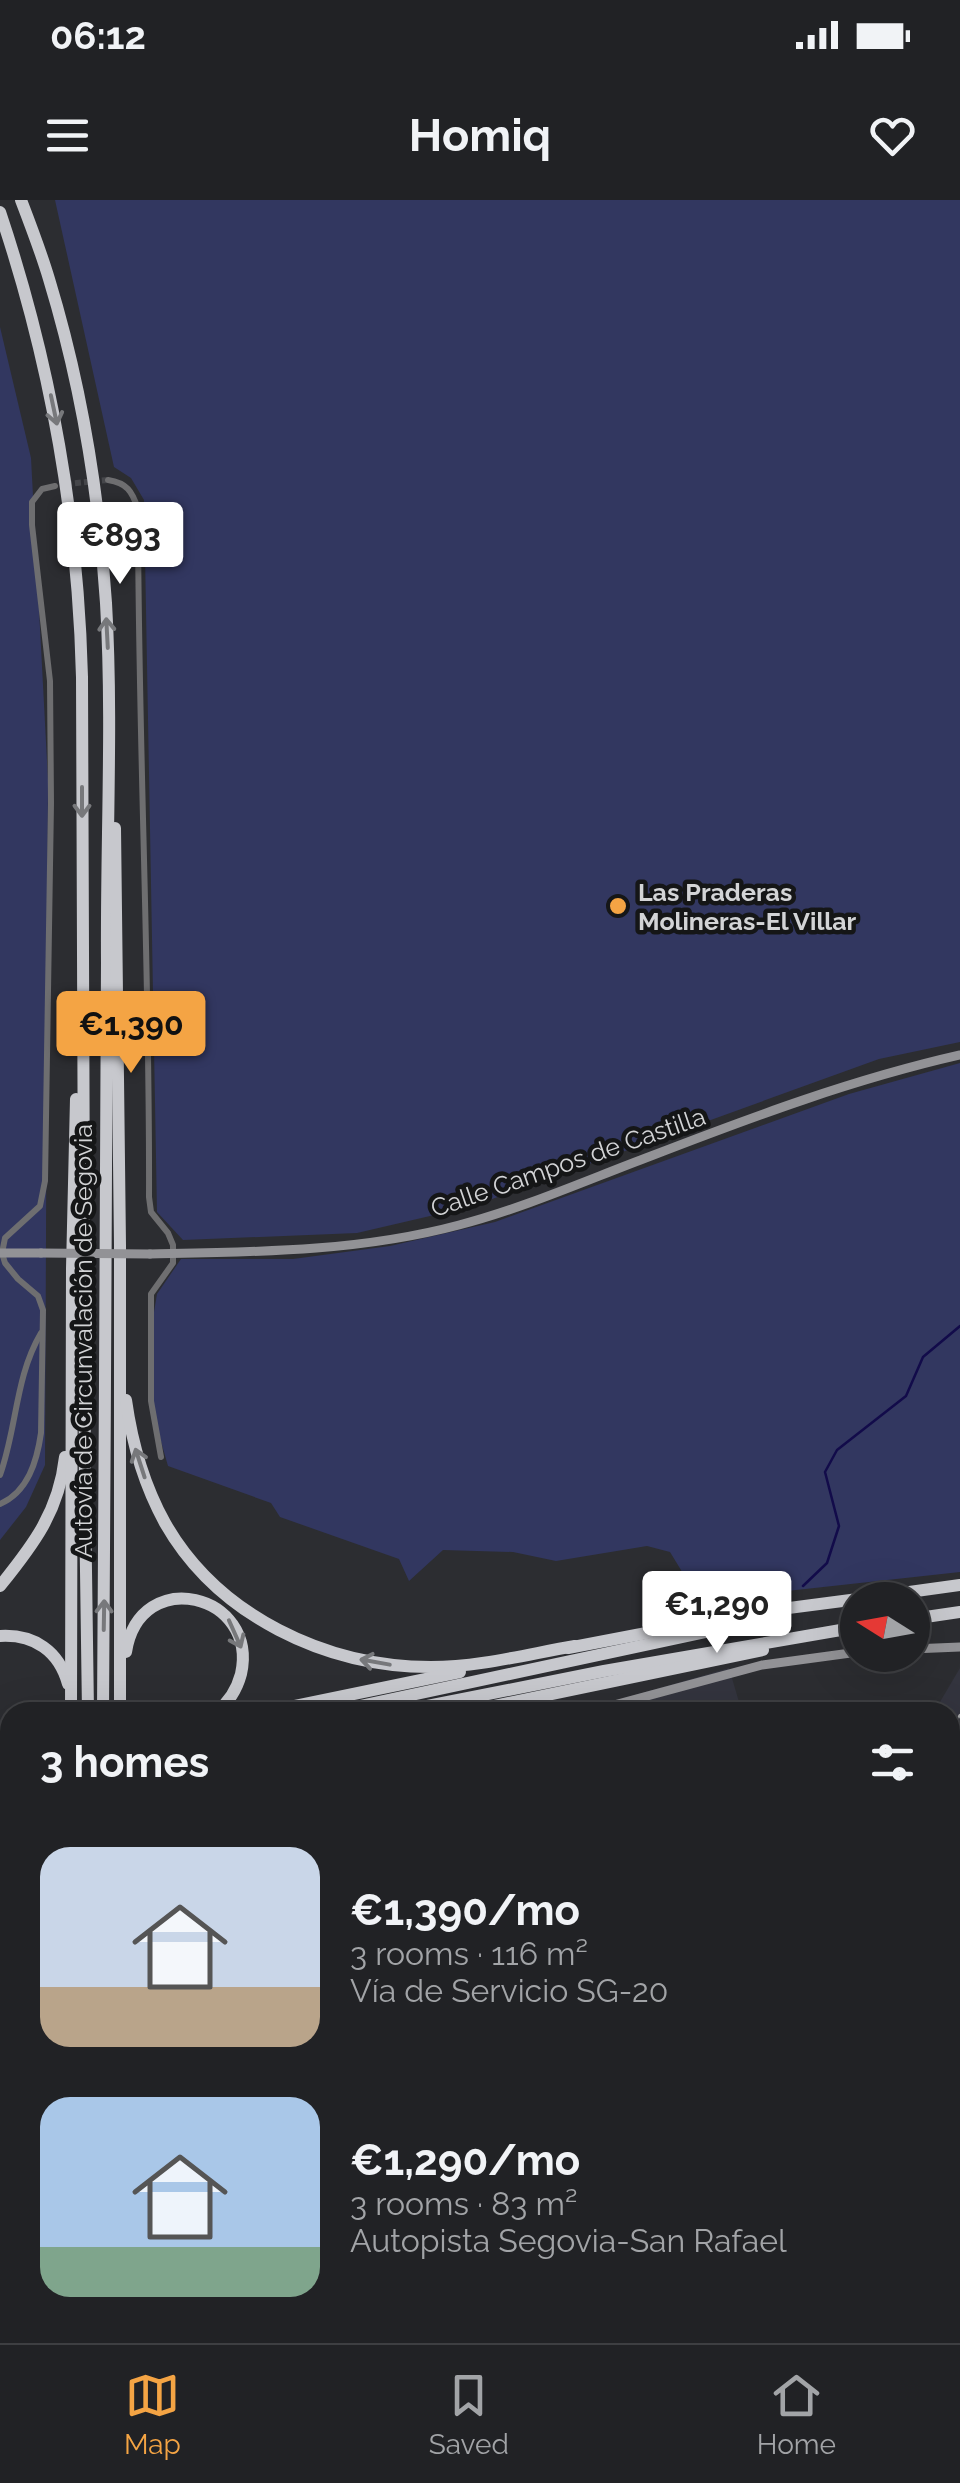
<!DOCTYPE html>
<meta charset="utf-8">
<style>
body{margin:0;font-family:Raleway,sans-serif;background:#2d2f32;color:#f1f3f6;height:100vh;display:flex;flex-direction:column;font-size:38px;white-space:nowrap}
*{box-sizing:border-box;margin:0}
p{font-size:32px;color:#a2a4a7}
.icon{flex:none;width:55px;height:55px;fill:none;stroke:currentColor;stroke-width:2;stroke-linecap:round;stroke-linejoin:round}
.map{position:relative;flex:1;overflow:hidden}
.side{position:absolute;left:0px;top:1502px;width:960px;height:642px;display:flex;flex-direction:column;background:#212225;border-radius:30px 30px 0 0;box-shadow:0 10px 40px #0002,0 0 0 2px #3e3f42}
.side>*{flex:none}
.needle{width:65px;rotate:281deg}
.controls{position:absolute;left:840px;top:1382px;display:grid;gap:20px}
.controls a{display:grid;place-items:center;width:90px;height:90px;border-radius:50%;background:#212225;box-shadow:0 10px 40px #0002,0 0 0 2px #3e3f42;font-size:50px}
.price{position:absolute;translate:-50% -85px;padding:0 22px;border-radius:10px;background:#fff;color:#222;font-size:32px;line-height:65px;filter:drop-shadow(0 2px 5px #0008)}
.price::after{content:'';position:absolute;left:50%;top:60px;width:30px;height:22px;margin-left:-15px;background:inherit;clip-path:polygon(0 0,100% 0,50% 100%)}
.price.on{background:#f4a444;color:#111}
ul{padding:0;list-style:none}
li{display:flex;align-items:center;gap:30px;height:250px;padding:0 40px}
li span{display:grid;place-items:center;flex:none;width:280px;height:200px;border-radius:30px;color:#555}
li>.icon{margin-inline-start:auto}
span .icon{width:120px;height:120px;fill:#fffc;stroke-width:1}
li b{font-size:42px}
h2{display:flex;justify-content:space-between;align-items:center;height:120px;padding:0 40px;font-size:42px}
.status{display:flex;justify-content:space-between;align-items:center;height:70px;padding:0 50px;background:#212225;direction:ltr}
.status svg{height:28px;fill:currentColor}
header{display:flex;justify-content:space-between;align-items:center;height:130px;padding:0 40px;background:#212225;font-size:45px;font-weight:700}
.tabs{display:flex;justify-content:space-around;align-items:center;height:140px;border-top:2px solid #3e3f42;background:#212225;font-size:28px;color:#a2a4a7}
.tabs a{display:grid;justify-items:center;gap:5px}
.tabs .on{color:#f4a444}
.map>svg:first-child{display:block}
</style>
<div class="status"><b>06:12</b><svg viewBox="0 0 49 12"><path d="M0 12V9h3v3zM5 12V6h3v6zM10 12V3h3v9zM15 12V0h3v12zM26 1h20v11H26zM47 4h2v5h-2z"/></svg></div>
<header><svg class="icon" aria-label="menu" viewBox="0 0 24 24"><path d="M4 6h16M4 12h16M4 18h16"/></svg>Homiq<svg class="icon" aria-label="heart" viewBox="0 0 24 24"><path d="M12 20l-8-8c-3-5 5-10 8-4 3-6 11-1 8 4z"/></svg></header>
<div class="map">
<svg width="960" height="2143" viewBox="0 0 960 2143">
<rect width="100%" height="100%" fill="#2c2d31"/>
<g fill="#33343e">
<polygon points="729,1468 742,1512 576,1512"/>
<polygon points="960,1468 960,2143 750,2143 740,2135 950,2135 950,1512 934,1512"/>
<polygon points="0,1920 10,1924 10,2135 187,2135 197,2143 0,2143"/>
</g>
<g fill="#323760">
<polygon points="55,0 960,0 960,842 879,859 473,1006 357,1033 183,1040 157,1012 144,300 131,278 114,267"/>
<polygon points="0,127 31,258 48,580 45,1265 26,1307 0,1340"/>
<polygon points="960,863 960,1372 706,1400 691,1394 681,1370 670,1352 647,1346 556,1361 513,1352 443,1350 409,1381 399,1359 280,1317 271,1303 168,1266 154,1217 153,1118 157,1094 181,1059 293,1059 390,1046 495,1022 849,894"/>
</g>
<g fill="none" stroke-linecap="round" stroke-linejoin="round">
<g stroke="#120b4a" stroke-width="2.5">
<polyline points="803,1386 827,1363 839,1326 825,1272 837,1250 906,1196 923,1157 960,1126"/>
<polyline points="667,1512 674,1507"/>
<polyline points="532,2135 539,2143"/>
<polyline points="712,2135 726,2143"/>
<polyline points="357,2143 358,2135"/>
<polyline points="655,2143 673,2135"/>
</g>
<polyline stroke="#45464a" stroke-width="6" stroke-dasharray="6 3" stroke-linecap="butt" points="66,284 108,280"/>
<g stroke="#6e6e70" stroke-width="6">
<path d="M 108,280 C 127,283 132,291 138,309 C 138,539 150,768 149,997 L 151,1012 L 168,1033 L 173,1045 L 173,1063 L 151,1094 L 151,1201 L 161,1257"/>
<path d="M 0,1275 C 17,1228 15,1177 41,1133"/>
<path d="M 0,1304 C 28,1292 37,1261 41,1233 L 43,1110 L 38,1096 L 18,1079 L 5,1063 L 2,1053 L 5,1038 L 40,1006 L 45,981 L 51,603 L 50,481 L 32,325 L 32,302 L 42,289 L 55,286"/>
<polyline points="950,1811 960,1813"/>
<polyline points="950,1925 960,1927"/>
<polyline points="0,1992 10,1992"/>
<polyline points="950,2034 960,2036"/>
<polyline points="877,2135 916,2143"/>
<polyline points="171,2138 179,2143"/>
<polyline points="260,2143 270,2135"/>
<polyline points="828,2143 833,2135"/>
</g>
<g stroke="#929296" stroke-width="9">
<polyline points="0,1053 41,1053"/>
<path d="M 150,1054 C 254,1052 358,1052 459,1025 C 524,1008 587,980 651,956 C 752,917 854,879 960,855"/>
<polyline points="912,1449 960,1447"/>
<polyline points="588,1512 762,1465 858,1452"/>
<polyline points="16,2135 21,2143"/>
<polyline points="144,2135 153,2143"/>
<polyline points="45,2143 50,2135"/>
<polyline points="164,2143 172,2135"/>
</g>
<g stroke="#c7c8cd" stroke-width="12">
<path d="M 21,0 C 31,26 41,52 49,79 C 81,184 99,293 106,403 C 113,522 106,643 107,762 C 107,1012 104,1262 103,1512"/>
<path d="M 0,12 C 51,164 78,318 82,477 L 85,1300 L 88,1512"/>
<polyline points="115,628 120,1045 120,1512"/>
<path d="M 126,1200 C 132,1243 144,1285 165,1323 C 218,1416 326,1467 431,1467 C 479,1467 528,1454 575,1446"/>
<path d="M 0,1386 C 34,1344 59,1311 65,1257"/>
<polyline points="873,1397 960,1385"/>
<polyline points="912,1419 960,1412"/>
<path d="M 0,1436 C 34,1434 59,1451 68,1484"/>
<polyline points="568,1448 751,1413 881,1396"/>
<path d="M 126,1452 C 140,1364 259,1394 241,1474 C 237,1489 228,1503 216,1512"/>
<polyline points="71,1512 72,1068 76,899"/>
<polyline points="266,1512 460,1472"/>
<polyline points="332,1512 762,1420"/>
<polyline points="397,1512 604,1471 858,1427"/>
<polyline points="465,1512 763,1450"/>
<polyline points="0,1564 10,1562"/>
<polyline points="0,1579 10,1578"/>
<polyline points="0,1592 10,1591"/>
<polyline points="0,1608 10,1606"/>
<polyline points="0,1712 10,1719"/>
<polyline points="0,1793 10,1802"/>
<polyline points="88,2135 88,2143"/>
<polyline points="103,2135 103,2143"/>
<polyline points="72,2143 72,2135"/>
<polyline points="112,2143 112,2135"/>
</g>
<g stroke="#a6a7a9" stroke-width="2.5">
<polyline points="950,1531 960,1515"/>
<polyline points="950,1612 960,1596"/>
<polyline points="611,2143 615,2135"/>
<polyline points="641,2143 646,2135"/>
</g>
<polyline stroke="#929296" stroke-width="9" points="41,1053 150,1054"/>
</g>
<defs><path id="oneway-shaft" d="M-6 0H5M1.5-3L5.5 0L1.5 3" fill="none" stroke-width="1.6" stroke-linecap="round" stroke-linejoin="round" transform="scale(2.5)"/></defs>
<g stroke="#77787b">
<use href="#oneway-shaft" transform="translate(54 210) rotate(78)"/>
<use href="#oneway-shaft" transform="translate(107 433) rotate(-93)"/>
<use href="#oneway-shaft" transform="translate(82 602) rotate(90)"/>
<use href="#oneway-shaft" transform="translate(140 1263) rotate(-108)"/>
<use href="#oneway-shaft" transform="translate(104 1415) rotate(-89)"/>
<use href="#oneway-shaft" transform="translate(235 1434) rotate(66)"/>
<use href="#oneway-shaft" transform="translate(375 1462) rotate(-170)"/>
</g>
<circle fill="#f4a444" stroke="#151617" stroke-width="4" cx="618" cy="706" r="10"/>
<g text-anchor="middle" stroke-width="9" stroke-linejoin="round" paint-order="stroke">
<g font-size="25" font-weight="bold" fill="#d3d4d6" stroke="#151617" text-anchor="start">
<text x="638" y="701">Las Praderas<tspan x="638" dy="29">Molineras-El Villar</tspan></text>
</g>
<g font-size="25" fill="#d3d4d6" stroke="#151617">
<text transform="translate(568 962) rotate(-19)" y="9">Calle Campos de Castilla</text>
<text transform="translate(83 1141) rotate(-90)" y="9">Autovía de Circunvalación de Segovia</text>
</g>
</g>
</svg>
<div class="controls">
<a><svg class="needle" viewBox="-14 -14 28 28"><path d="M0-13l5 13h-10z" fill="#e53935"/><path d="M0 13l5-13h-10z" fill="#a2a4a7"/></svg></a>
</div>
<b class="price" style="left:120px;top:387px">€893</b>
<b class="price on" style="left:131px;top:876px">€1,390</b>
<b class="price" style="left:717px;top:1456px">€1,290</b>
<section class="side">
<h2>3 homes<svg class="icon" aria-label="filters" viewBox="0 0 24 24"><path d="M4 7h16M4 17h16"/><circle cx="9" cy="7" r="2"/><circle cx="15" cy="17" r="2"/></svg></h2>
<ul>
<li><span style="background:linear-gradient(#c9d6e8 70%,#b9a48a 0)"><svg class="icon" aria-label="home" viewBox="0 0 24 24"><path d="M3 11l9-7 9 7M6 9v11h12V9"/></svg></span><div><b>€1,390/mo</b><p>3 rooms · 116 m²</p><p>Vía de Servicio SG-20</p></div></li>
<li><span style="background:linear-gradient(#a9c7e8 75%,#7fa58c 0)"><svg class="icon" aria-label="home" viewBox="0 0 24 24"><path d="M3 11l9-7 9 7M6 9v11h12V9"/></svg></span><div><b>€1,290/mo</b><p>3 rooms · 83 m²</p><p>Autopista Segovia-San Rafael</p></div></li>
</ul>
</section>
</div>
<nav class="tabs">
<a class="on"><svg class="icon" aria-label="map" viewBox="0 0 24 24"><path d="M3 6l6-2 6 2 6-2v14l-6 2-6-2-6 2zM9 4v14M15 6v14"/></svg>Map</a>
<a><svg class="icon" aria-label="saved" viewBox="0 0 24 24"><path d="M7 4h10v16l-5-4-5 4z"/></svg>Saved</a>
<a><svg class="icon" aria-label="home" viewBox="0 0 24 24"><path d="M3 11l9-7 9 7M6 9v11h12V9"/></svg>Home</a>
</nav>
